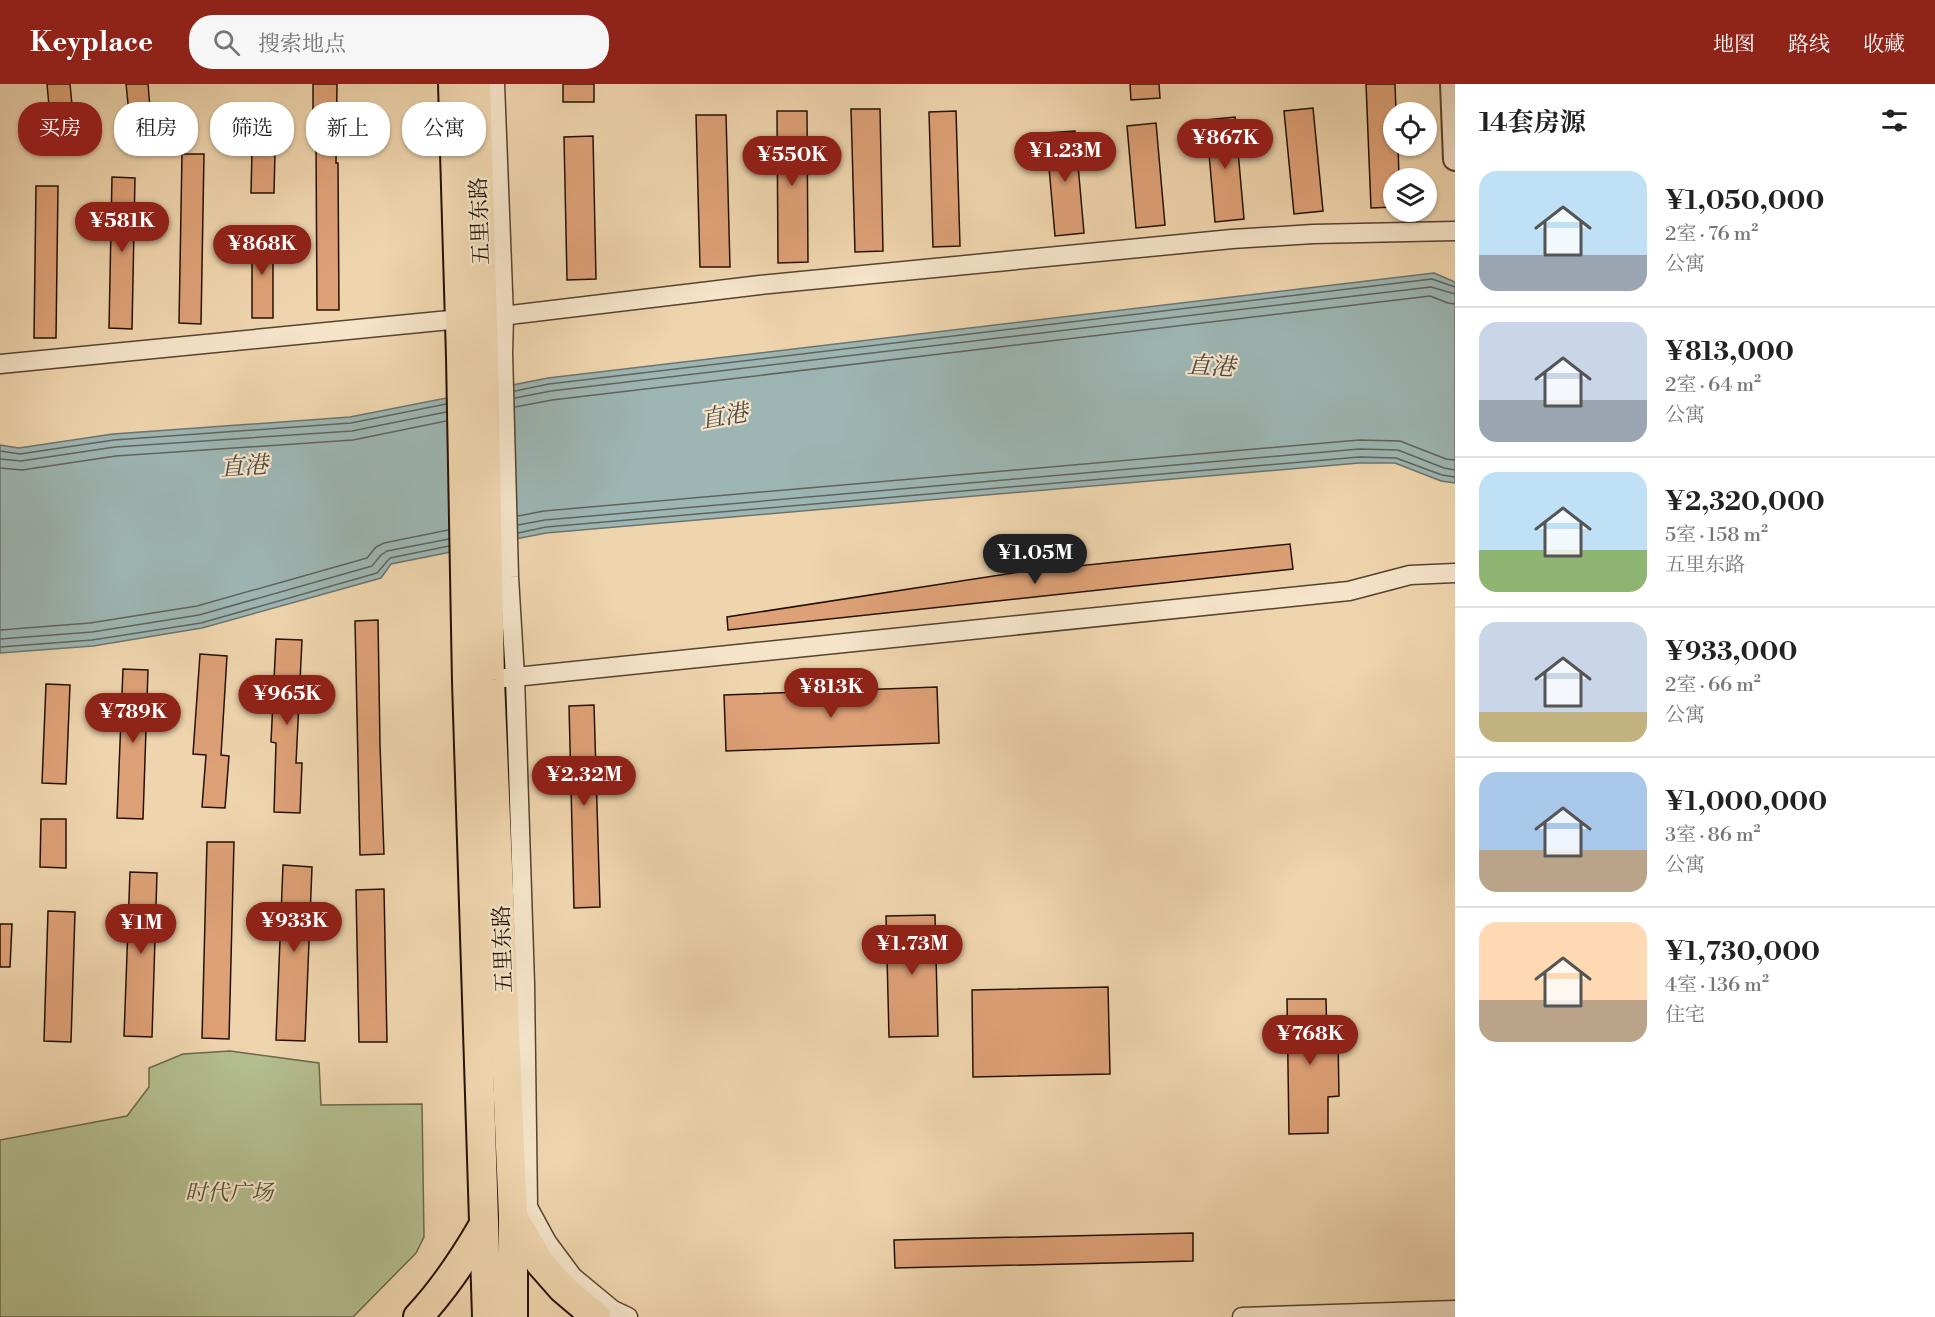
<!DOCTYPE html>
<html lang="zh">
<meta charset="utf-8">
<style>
body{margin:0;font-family:"Libre Bodoni","Noto Serif SC",serif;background:#f6f6f6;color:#222;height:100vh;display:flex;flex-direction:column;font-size:22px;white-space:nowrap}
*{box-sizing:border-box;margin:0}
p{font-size:20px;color:#767676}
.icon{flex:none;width:33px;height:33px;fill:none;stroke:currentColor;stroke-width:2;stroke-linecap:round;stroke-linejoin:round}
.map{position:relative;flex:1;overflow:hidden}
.panel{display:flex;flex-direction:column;background:#fff;width:480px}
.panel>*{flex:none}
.banner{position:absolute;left:18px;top:18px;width:570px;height:54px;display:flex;gap:12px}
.fabs{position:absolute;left:1383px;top:18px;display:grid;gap:12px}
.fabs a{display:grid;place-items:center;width:54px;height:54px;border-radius:50%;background:#fff;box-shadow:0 2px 4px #0004;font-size:30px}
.price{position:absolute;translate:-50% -51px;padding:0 14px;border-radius:21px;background:#8f2418;color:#fff;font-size:20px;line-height:39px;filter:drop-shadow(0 2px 3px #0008)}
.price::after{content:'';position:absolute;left:50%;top:36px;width:18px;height:14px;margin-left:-9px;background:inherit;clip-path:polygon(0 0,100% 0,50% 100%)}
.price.selected{background:#222;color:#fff}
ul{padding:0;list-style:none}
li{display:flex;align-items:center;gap:18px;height:150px;padding:0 24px}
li+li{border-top:2px solid #e0e0e0}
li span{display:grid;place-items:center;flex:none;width:168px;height:120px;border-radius:18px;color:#555}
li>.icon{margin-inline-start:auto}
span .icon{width:72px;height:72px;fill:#fffc;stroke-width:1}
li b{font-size:26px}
h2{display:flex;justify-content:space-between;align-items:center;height:72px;padding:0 24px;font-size:26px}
.chip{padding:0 21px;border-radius:24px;background:#fff;box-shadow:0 2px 4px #0004;font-size:21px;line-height:54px}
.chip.selected{background:#8f2418;color:#fff}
header{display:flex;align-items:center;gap:36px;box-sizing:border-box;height:84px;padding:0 30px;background:#8f2418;color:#fff}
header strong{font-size:28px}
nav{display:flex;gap:33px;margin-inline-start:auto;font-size:21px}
.search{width:420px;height:54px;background:#f6f6f6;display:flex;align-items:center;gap:15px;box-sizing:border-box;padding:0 21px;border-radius:24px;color:#767676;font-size:22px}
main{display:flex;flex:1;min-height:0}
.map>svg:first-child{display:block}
</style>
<header>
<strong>Keyplace</strong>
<div class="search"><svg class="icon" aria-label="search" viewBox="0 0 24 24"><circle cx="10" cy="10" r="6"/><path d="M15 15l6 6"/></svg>搜索地点</div>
<nav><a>地图</a><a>路线</a><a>收藏</a></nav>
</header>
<main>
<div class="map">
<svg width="1455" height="1233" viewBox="0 0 1455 1233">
<rect width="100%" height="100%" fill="#efd5ae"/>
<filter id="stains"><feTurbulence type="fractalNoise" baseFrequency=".00333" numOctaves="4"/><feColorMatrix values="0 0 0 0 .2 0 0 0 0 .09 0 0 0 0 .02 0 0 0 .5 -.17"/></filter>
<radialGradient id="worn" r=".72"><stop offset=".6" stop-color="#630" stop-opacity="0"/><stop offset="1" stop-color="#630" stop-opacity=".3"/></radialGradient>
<polygon fill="#b4be8f" stroke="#6c684a" stroke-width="1.5" points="230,967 319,979 321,1021 422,1020 424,1153 416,1169 353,1233 0,1233 0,1056 127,1032 149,1003 149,984 183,970"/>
<polygon fill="#9db6b4" stroke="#6d746e" stroke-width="1.5" points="1434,189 1455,198 1455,399 1441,397 1395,379 1359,379 546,449 391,480 381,494 202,544 93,562 0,569 0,361 19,364 113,350 350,333 548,294"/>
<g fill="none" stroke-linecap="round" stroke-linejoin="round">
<g stroke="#60645c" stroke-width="1.5">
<polyline points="515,307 549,300 1432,195 1455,203"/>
<polyline points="515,314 551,307 1431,203 1455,210"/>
<polyline points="515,323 552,316 1430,212 1448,219 1455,220"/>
<polyline points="0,367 20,370 114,356 351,339 446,320"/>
<polyline points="0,375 21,377 115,363 352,347 446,328"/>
<polyline points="0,384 22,386 116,372 353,356 446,337"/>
<polyline points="518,432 544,427 1359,356 1400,357 1446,375 1455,376"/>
<polyline points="518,441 545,436 1359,365 1398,366 1444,384 1455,386"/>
<polyline points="518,449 546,443 1359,373 1396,374 1442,391 1455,393"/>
<polyline points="0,546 90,539 197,522 367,474 376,463 384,459 448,446"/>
<polyline points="0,555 92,548 199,531 372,482 381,471 387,467 449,455"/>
<polyline points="0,563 92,556 201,539 377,489 390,474 449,462"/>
</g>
</g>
<g fill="#dea177" stroke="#241104" stroke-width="1.5">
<polygon points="47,0 70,0 76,64 53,66"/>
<polygon points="126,0 148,0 151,37 130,39"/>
<polygon points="313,0 337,0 336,79 338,79 339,226 317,226 316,58 313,58"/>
<rect x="563" y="0" width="31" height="18"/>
<polygon points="1130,0 1159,0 1160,14 1131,16"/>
<polygon points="1366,0 1395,0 1396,28 1394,28 1394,62 1398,62 1399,94 1394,94 1394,123 1371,124"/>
<polygon points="1313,24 1323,127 1294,130 1284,27"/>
<polygon points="851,25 880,25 883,167 855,168"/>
<polygon points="253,27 276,27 274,109 251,109"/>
<polygon points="777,27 807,27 808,178 778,179"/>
<polygon points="956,27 960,162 933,163 929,28"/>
<polygon points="696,31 726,31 730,183 700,183"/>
<polygon points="1235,33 1244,135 1215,138 1206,36"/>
<polygon points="1156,39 1165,141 1136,144 1127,42"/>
<polygon points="1075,47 1084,149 1055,152 1046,49"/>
<polygon points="593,52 596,195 567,196 564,53"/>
<polygon points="182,70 204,70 201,240 179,239"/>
<polygon points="112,93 135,94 132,245 109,244"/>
<polygon points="36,102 58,102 56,254 34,254"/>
<rect x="252" y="150" width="21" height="84"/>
<polygon points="1290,460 1293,485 728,546 727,533 1020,488"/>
<polygon points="378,536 380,661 384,770 360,771 355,537"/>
<polygon points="276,555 302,556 296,679 302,679 300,729 274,728 276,659 271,658"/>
<polygon points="200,570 227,572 221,671 229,672 225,724 202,723 206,671 193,670"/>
<polygon points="123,585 148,586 143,735 117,734"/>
<polygon points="46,600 70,601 66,700 42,699"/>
<polygon points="937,603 939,659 726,667 724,611"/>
<polygon points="594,621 600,823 574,824 569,622"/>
<polygon points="41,735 66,735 66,784 40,783"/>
<polygon points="207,758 234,758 229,955 202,954"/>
<polygon points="283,781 312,783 305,957 276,956"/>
<polygon points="130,788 157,789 152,953 124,952"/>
<polygon points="384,805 387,958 359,958 356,806"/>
<polygon points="48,827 75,828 71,958 44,957"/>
<polygon points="935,831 938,952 889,953 886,832"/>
<polygon points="0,840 12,840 10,883 0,883"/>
<polygon points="1108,903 1110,990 973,993 972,906"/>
<polygon points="1287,915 1326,915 1327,954 1338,954 1339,1012 1328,1013 1328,1049 1289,1050"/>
<polygon points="1193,1149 1193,1177 895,1184 894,1156"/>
</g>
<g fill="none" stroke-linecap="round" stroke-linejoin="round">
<g stroke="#57422e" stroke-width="21">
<g id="minor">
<polyline points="495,0 504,233 503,269 509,493 515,593 525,900 528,1123 547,1158 573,1193 613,1226 628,1233"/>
<polyline points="493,233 760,201 1232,155 1313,150 1455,147"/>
<polyline points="0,280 460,235"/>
<polyline points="505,594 1349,507 1410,491 1455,489"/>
<polyline points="1242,1233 1455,1226"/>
</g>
</g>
<g stroke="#57422e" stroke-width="26">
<polyline id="tertiary" points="1452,0 1455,75"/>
</g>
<g stroke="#241104" stroke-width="32">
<g id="primary">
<polyline points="453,0 461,273 467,598 487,1233"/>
<polyline points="476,0 484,275 490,596 513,1132 513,1233"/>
<polyline points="514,1134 540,1179 562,1204 596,1233"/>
<path d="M 418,1233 C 444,1205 464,1175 483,1142"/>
</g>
</g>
<use href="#minor" stroke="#f5e4ca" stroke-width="18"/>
<use href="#tertiary" stroke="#f5e4ca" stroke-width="22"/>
<use href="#primary" stroke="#efd5ae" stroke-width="28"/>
</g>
<g text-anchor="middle" stroke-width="4.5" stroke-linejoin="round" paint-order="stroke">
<g font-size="22" fill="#241104" stroke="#f5e4ca">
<text transform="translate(479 137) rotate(-92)" y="8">五里东路</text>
<text transform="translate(502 865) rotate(-92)" y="8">五里东路</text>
</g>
<g font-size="22" font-style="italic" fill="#564e35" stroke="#f5e4ca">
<text x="229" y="1116">时代广场</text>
</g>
<g font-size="24" font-style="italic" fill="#4e4b42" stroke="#f5e4ca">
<text transform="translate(1211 282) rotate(3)" y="8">直港</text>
<text transform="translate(724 332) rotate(-10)" y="8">直港</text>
<text transform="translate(244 382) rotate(-4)" y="8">直港</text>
</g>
</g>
<rect width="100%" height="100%" filter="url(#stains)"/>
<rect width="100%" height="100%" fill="url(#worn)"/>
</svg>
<div class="fabs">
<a><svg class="icon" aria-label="locate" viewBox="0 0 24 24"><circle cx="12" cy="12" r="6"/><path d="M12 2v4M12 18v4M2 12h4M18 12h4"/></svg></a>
<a><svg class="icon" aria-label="layers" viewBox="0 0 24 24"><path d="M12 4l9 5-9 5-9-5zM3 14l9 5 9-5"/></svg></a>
</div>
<b class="price" style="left:1225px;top:86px">¥867K</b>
<b class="price" style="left:1065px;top:99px">¥1.23M</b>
<b class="price" style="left:792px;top:103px">¥550K</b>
<b class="price" style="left:122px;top:169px">¥581K</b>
<b class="price" style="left:262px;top:192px">¥868K</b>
<b class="price selected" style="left:1035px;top:501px">¥1.05M</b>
<b class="price" style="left:831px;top:635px">¥813K</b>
<b class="price" style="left:287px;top:642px">¥965K</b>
<b class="price" style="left:133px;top:660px">¥789K</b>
<b class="price" style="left:584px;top:723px">¥2.32M</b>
<b class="price" style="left:294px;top:869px">¥933K</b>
<b class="price" style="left:141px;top:871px">¥1M</b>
<b class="price" style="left:912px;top:892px">¥1.73M</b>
<b class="price" style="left:1310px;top:982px">¥768K</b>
<div class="banner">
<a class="chip selected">买房</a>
<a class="chip">租房</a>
<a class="chip">筛选</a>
<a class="chip">新上</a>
<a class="chip">公寓</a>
</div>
</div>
<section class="panel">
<h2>14套房源<svg class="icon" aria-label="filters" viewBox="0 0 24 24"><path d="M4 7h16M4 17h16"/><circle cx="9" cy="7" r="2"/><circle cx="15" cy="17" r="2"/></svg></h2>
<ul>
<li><span style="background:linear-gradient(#bfe0f5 70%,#9aa5b1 0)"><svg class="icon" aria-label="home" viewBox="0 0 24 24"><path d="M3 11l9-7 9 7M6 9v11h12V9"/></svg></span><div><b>¥1,050,000</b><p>2室 · 76 m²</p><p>公寓</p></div></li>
<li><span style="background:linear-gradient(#c9d6e8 65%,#9aa5b1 0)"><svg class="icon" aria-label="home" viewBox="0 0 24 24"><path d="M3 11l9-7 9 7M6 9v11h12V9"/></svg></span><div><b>¥813,000</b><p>2室 · 64 m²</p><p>公寓</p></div></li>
<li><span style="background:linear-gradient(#bfe0f5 65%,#8fb573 0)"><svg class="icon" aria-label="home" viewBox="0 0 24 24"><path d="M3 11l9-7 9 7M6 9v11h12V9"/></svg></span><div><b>¥2,320,000</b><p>5室 · 158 m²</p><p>五里东路</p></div></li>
<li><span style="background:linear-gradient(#c9d6e8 75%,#c2b280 0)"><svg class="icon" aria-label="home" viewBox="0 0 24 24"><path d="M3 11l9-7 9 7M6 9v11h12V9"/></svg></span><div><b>¥933,000</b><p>2室 · 66 m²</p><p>公寓</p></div></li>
<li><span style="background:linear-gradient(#a9c7e8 65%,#b9a48a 0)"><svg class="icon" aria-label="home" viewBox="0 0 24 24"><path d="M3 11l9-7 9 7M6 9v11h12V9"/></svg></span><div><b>¥1,000,000</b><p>3室 · 86 m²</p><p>公寓</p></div></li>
<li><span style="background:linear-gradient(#ffd9b3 65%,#b9a48a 0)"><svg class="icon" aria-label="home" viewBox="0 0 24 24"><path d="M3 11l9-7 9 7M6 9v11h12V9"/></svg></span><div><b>¥1,730,000</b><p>4室 · 136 m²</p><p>住宅</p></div></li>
</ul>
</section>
</main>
